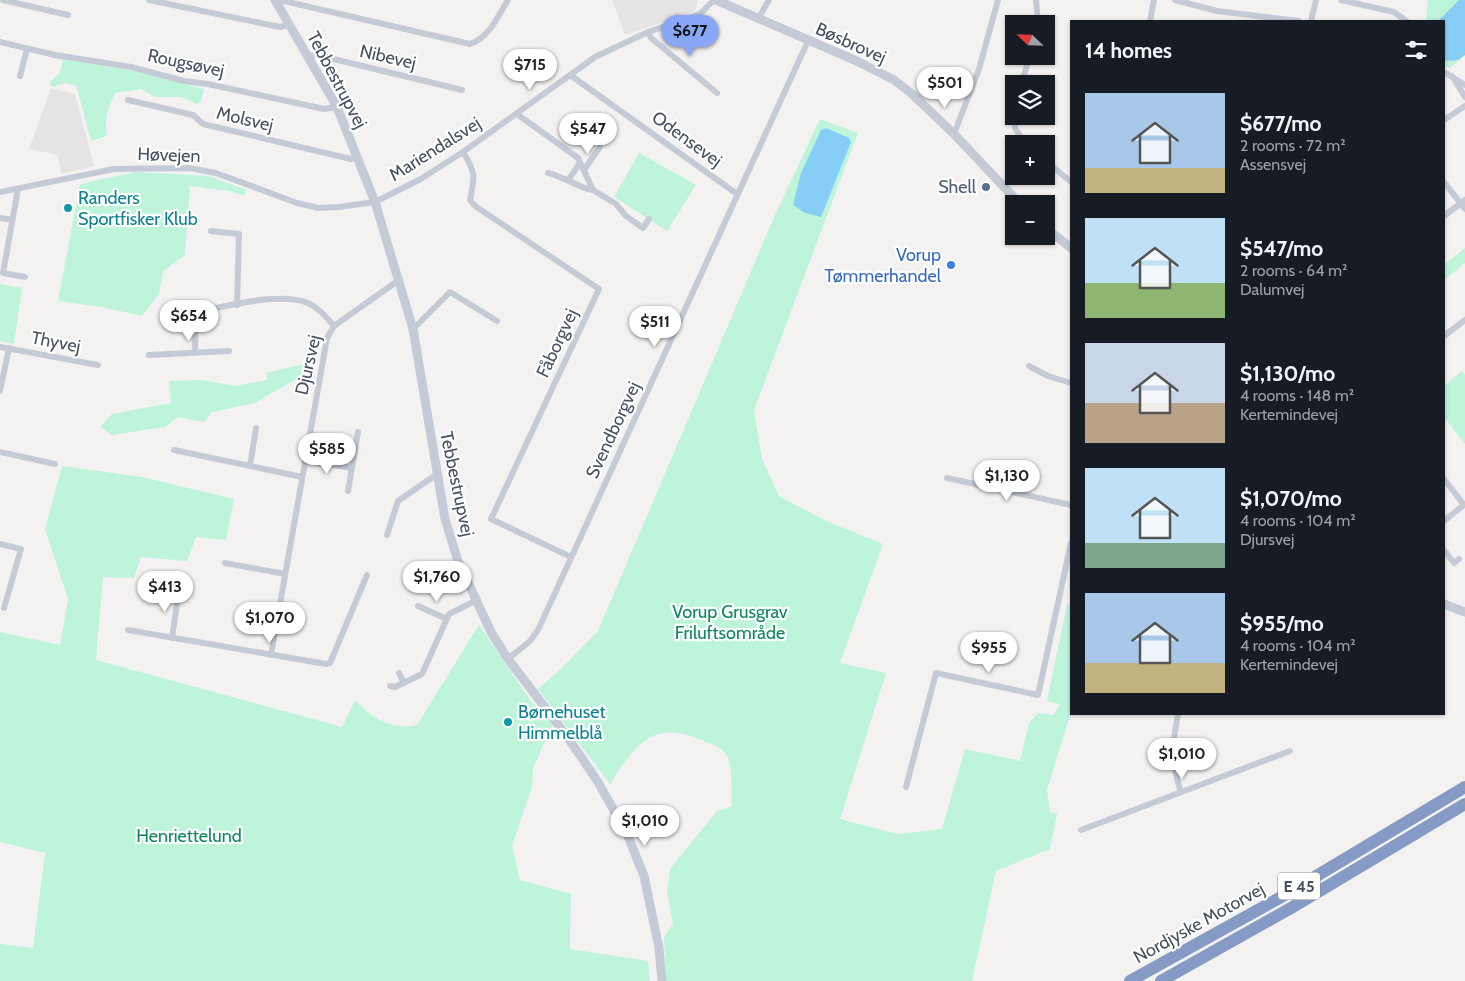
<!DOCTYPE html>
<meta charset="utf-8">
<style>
body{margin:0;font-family:Cabin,sans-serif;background:#242831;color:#f1f3f6;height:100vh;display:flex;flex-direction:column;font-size:19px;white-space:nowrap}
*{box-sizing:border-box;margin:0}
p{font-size:16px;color:#9ea1a6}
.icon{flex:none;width:28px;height:28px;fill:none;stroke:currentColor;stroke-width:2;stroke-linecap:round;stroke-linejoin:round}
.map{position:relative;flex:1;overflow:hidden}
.details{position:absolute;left:1070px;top:20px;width:375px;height:695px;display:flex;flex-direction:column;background:#171b24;border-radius:0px;box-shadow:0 1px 4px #0004}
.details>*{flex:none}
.needle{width:32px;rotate:293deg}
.buttons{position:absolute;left:1005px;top:15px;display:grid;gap:10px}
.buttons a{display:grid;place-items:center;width:50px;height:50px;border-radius:0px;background:#171b24;box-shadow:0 1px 4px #0004;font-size:25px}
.price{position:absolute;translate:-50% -42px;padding:0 11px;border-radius:18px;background:#fff;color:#222;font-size:16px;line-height:32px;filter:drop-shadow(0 1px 2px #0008)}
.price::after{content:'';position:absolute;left:50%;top:30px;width:15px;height:11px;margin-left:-8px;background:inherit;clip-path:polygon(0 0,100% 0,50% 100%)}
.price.on{background:#88a8f7;color:#111}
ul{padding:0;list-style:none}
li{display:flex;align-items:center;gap:15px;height:125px;padding:0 15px}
li span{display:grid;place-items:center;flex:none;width:140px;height:100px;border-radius:0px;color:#555}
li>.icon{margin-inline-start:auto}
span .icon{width:60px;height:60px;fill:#fffc;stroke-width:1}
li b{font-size:21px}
h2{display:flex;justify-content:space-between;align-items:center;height:60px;padding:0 15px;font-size:21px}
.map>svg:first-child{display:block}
</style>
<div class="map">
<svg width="1465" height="981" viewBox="0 0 1465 981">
<rect width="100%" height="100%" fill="#f4f2f1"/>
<g fill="#e5e3e3">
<polygon points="612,0 697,0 698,1 695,11 625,35"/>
<polygon points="51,88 75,94 94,166 61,174 58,155 29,149"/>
</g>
<g fill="#bdf4da">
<polygon points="1428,0 1465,0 1465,55 1450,68 1444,65 1444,21 1426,21"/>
<path d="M 63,59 L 133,71 L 204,89 L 201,102 L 197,104 L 181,97 L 155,97 L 141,89 L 115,93 C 108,108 104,119 107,136 L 91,141 L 76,85 L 63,83 L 54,87 L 50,85 L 51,81 L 60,73 Z"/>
<path d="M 820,119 L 858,133 L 754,410 L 762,459 L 779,496 L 826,521 L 883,544 L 840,663 L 886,673 L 840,819 L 897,834 L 942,829 L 965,749 L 1020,761 L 1029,723 L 1038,713 L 1054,715 L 1060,704 L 1047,701 L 1067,604 L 1071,605 L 1071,712 L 1047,790 L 1050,812 L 1057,814 L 1050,849 L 996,871 L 972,981 L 666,981 L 664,937 L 673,924 L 667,892 L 670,869 L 716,812 L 732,806 C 731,794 733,766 727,756 C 723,747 711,744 702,740 C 652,719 636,744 610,784 L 538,689 L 562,668 L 598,631 L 775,215 Z"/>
<polygon points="639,153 696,185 667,231 614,197"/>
<polygon points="136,172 208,176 246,190 244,196 229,191 190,186 185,255 163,271 159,294 142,316 102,307 58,301 80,184"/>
<polygon points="1465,248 1465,263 1444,280 1444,265"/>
<polygon points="0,284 22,288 14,344 0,341"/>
<polygon points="308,363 310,371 255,403 212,412 204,422 178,417 165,427 112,435 100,427 112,414 171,403 169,381 202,380 235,386 267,380 266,373"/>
<polygon points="1462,371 1465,375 1465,444 1444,417 1444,386"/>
<path d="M 62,466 L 142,477 L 234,499 L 226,540 L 196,537 L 187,561 L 141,557 L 134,578 L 103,577 L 96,660 L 342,727 L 355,700 C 373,719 389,730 417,725 L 479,625 L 530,700 L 553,724 L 533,768 L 532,787 L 512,846 L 520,880 L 571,894 L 570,949 L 648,961 L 650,981 L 0,981 L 0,944 L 33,948 L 45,853 L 0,842 L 0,632 L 60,645 L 68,599 L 45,529 Z"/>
</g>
<g fill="#86cef5">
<path d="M 1459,0 L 1465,0 L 1465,55 C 1458,61 1453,62 1444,60 L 1444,21 L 1438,21 Z"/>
<polygon points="826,128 849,138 851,142 821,217 805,213 793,205 801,173 821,130"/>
</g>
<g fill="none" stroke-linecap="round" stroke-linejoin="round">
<g stroke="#c4cbd7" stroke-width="6">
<polyline points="3,0 68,15"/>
<polyline points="149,0 280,27 288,25"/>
<polyline points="1036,0 1038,24"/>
<polyline points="1175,0 1217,11 1299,21"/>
<polyline points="1341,0 1394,12 1406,21"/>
<path d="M 276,2 L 284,1 L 470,44 C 489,38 498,16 508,0"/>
<polyline points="758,19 769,0"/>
<polyline points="1150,21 1154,0"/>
<polyline points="1311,21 1316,0"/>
<polyline points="648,32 651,38 717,93"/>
<polyline points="0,42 55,55 131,67 184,81 208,84 324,109 337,107"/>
<polyline points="307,56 317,55 462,90"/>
<polyline points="1444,72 1465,85"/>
<polyline points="570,75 737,194"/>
<polyline points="20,76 27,49"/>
<polyline points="1452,76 1465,97"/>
<polyline points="1021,84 1030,56"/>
<polyline points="128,100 193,115 203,124 351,159 359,158"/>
<polyline points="1014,107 1015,128 1025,144"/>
<polyline points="517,114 578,158 593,190 616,204 626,216 643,228 649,219"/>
<polyline points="1444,120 1465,106"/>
<polyline points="954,134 979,69 998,0"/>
<path d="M 463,152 C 476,173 475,176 470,200 L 475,206 L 599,289 L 491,519 L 571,557"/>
<polyline points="1046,161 1071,182"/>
<polyline points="584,170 600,147"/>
<path d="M 548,173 C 563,176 583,190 593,190"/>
<polyline points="569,179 580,163"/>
<polyline points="1444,182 1465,209"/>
<polyline points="18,189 3,273 25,277"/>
<polyline points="0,192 114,169 189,168 216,173 297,203 318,208 339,207 375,202 419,180 463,152 595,57 648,32 700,14 714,0"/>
<polyline points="1444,216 1465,200"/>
<polyline points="0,218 12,220"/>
<polyline points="211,231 239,234 237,305"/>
<polyline points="413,329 450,292 497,321"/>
<polyline points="1444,336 1465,320"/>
<polyline points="0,347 98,365"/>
<path d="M 195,352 L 196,312 C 225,307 280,291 308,303 C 319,308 326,317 334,326"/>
<polyline points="149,355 229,351"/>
<polyline points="1029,366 1048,376 1071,383"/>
<polyline points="0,391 9,348"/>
<polyline points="174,450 302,477"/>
<polyline points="0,452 55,464"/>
<polyline points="305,461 352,468"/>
<polyline points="250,466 256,428"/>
<polyline points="947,478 1071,505"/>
<polyline points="1444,479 1464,505"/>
<polyline points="348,491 358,432"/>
<polyline points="1444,521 1465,504"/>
<polyline points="387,535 398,501 437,474"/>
<polyline points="0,544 21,549 4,608"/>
<polyline points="1444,550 1454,563 1459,559"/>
<polyline points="225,563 285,574"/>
<polyline points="418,606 447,619"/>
<polyline points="128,630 326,664 330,663 367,575"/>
<polyline points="172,638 179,590"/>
<polyline points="271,655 327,338 334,326 399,280"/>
<polyline points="508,659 530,641 538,630 808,41"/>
<polyline points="399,673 404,683"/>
<polyline points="390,686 395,687 422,674 449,614 475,601"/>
<path d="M 1178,714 C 1172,747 1170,759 1181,792"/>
<polyline points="906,787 936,673 1038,695 1071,543"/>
<polyline points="1081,830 1290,751"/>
</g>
<g stroke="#c4cbd7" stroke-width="9">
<polyline points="275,0 337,107 375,202 413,329 445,519 458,561 491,632 508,659 566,735 598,782 627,834 644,876 659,948 662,981"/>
<polyline points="716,0 859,62 894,80 911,93 954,134 1020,204"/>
<polyline points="1046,228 1071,248"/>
<polyline points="1444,604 1465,612"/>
</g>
<g stroke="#859bc5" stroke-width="12">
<polyline points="1130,981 1283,896 1465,787"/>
<polyline points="1161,981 1291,908 1465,804"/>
</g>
</g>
<circle fill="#5c6f8a" stroke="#fff" stroke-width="2" cx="986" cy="187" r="5"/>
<g fill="#0f9aa8" stroke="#fff" stroke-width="2">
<circle cx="68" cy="208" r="5"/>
<circle cx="508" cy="722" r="5"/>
</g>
<circle fill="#3f7fe0" stroke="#fff" stroke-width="2" cx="951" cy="265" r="5"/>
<g text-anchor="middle" stroke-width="4.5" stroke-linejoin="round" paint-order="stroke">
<rect fill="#fff" stroke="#7e8590" stroke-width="1" x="1278" y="872.5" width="42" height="27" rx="4"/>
<g font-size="16" font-weight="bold" fill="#475161">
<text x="1299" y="892">E 45</text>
</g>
<g font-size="18" fill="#475161" stroke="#fff">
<text transform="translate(851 43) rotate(24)" y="6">Bøsbrovej</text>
<text transform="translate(388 57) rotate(13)" y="6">Nibevej</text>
<text transform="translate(186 63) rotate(12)" y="6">Rougsøvej</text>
<text transform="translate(337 80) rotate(62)" y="6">Tebbestrupvej</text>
<text transform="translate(245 119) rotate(13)" y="6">Molsvej</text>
<text transform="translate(687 139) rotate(36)" y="6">Odensevej</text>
<text transform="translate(435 149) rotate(-32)" y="6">Mariendalsvej</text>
<text transform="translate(169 155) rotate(2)" y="6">Høvejen</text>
<text transform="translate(56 342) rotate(11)" y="6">Thyvej</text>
<text transform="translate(557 343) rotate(-65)" y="6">Fåborgvej</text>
<text transform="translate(308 365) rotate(-77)" y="6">Djursvej</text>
<text transform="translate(613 430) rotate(-65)" y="6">Svendborgvej</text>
<text transform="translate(457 484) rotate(78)" y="6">Tebbestrupvej</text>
<text transform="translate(1199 923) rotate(-29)" y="6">Nordjyske Motorvej</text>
</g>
<g font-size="18" fill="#4e5e75" stroke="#fff" text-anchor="end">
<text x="976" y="193">Shell</text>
</g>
<g font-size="18" fill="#0d838f" stroke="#fff" text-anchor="start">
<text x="78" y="204">Randers<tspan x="78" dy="21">Sportfisker Klub</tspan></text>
<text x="518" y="718">Børnehuset<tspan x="518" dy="21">Himmelblå</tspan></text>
</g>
<g font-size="18" fill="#366cbe" stroke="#fff" text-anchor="end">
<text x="941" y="261">Vorup<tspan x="941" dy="21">Tømmerhandel</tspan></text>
</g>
<g font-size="18" fill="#0e875b" stroke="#fff">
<text x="730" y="618">Vorup Grusgrav<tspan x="730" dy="21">Friluftsområde</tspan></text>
<text x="189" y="842">Henriettelund</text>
</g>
</g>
</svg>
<div class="buttons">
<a><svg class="needle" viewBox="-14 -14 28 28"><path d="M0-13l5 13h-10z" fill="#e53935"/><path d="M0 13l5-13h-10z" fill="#9ea1a6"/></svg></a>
<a><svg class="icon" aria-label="layers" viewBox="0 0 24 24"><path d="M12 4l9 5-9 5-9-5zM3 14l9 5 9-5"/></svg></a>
<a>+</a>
<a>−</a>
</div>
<b class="price on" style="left:690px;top:57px">$677</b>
<b class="price" style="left:530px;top:91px">$715</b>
<b class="price" style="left:945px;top:109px">$501</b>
<b class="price" style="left:588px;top:155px">$547</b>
<b class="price" style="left:189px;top:342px">$654</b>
<b class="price" style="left:655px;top:348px">$511</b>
<b class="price" style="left:327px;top:475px">$585</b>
<b class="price" style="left:1007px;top:502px">$1,130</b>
<b class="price" style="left:437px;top:603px">$1,760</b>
<b class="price" style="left:165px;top:613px">$413</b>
<b class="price" style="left:270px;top:644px">$1,070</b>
<b class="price" style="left:989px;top:674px">$955</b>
<b class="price" style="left:1182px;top:780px">$1,010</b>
<b class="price" style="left:645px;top:847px">$1,010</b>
<section class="details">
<h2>14 homes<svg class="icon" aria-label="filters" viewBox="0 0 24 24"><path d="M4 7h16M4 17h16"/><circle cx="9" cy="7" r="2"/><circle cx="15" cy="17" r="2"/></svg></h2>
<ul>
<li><span style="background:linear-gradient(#a9c7e8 75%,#c2b280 0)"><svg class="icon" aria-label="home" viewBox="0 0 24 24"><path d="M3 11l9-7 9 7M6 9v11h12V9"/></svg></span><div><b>$677/mo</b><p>2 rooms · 72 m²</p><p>Assensvej</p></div></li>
<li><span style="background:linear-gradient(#bfe0f5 65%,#8fb573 0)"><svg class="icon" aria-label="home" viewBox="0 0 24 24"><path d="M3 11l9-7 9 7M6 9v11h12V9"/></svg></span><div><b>$547/mo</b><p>2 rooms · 64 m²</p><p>Dalumvej</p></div></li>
<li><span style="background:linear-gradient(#c9d6e8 60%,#b9a48a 0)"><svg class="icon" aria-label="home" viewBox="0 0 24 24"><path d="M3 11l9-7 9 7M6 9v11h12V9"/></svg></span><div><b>$1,130/mo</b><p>4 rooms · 148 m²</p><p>Kertemindevej</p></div></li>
<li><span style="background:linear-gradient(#bfe0f5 75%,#7fa58c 0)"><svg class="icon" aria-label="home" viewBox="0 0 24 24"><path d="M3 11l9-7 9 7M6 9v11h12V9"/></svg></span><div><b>$1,070/mo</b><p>4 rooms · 104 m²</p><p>Djursvej</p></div></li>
<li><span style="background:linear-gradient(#a9c7e8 70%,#c2b280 0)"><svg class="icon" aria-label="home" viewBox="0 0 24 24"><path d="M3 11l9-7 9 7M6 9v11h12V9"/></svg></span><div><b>$955/mo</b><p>4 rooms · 104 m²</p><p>Kertemindevej</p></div></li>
</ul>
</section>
</div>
